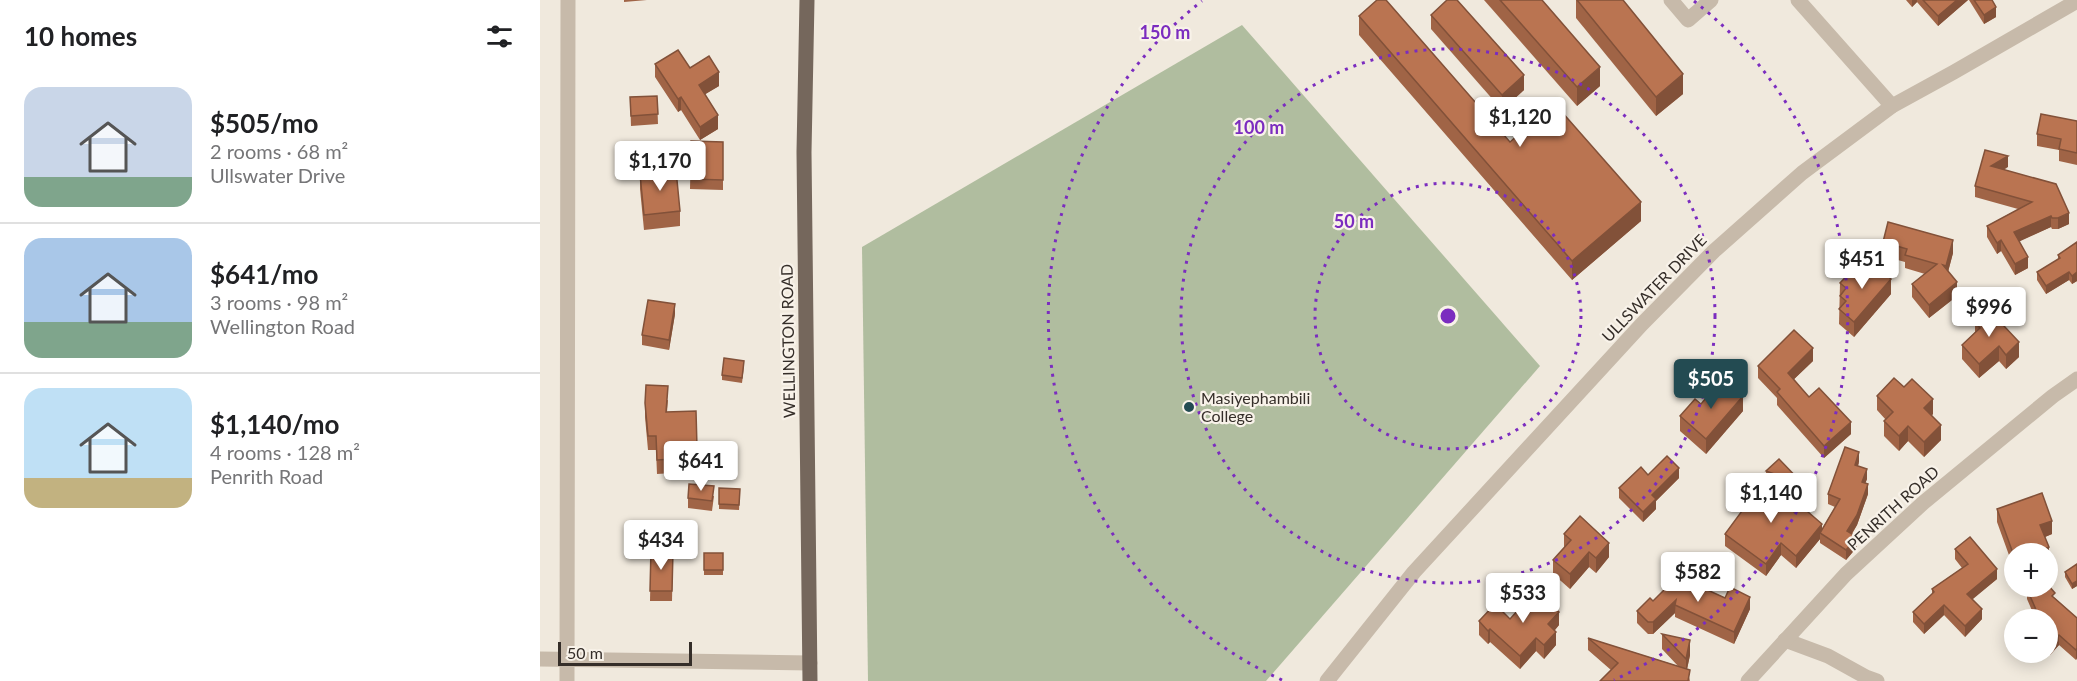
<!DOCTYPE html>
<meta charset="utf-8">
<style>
body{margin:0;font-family:Lato,sans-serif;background:#f2f2f2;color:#202124;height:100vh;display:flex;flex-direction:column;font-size:22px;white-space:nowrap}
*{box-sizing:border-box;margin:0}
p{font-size:20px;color:#757577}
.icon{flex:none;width:33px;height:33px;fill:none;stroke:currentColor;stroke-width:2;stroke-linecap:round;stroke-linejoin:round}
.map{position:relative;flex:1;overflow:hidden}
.panel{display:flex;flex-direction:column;background:#fff;width:540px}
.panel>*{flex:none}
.controls{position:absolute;left:1464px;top:543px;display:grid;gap:12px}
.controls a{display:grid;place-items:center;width:54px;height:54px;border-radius:50%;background:#fff;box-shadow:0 3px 15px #0003;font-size:30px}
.scale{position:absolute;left:18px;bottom:15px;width:134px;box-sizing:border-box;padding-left:6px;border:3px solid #352e29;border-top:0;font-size:16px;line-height:21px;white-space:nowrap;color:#352e29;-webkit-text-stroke:4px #f8f2e9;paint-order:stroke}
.price{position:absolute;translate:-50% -51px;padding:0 14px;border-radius:6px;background:#fff;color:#222;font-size:20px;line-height:39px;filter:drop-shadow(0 2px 3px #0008)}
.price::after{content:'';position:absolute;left:50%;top:36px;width:18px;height:14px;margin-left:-9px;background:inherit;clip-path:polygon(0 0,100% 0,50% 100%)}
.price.current{background:#234b52;color:#fff}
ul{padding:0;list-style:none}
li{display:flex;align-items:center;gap:18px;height:150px;padding:0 24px}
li+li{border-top:2px solid #e0e0e0}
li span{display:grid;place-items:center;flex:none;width:168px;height:120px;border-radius:18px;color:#555}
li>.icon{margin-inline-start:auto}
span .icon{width:72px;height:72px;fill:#fffc;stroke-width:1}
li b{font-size:26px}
h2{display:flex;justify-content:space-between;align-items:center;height:72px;padding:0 24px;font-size:26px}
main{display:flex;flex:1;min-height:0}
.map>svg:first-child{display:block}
</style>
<main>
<section class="panel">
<h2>10 homes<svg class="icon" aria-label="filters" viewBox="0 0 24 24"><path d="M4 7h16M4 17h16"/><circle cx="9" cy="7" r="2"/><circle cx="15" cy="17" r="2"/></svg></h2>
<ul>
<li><span style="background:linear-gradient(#c9d6e8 75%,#7fa58c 0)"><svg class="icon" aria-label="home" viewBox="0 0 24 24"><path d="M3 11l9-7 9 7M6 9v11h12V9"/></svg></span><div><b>$505/mo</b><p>2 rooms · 68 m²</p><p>Ullswater Drive</p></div></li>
<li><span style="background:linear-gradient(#a9c7e8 70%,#7fa58c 0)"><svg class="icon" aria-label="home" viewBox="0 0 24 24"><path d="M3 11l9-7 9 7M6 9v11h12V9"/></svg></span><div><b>$641/mo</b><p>3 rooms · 98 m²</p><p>Wellington Road</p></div></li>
<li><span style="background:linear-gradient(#bfe0f5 75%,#c2b280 0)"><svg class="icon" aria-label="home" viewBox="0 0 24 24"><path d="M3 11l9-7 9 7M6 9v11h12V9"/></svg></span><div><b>$1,140/mo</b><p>4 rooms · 128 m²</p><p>Penrith Road</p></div></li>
</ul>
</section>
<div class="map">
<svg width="1537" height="681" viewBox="0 0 1537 681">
<rect width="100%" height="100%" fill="#f0e9dd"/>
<polygon fill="#b0bd9f" points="702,25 1000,366 726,681 328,681 322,247"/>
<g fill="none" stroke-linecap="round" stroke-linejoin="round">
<g stroke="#c7baaa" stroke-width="15">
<polyline points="1131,0 1148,20 1171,0"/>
<polyline points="1258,0 1352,106"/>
<polyline points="1245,640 1288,656 1326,677 1337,681"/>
<polyline points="0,659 270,663"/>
<polyline points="27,681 28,0"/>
<polyline points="787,681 874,572 1102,324 1174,251 1262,173 1352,106 1414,72 1537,1"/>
<polyline points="1208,681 1306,574 1383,503 1513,396 1537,379"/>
</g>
<polyline stroke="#75675c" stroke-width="15" points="267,0 264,152 270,681"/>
</g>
<g fill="#a06446">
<polygon points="84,0 107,0 84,2"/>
<polygon points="944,0 1002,0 1060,86 1037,106"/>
<polygon points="1036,0 1083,0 1143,94 1116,116 1036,18"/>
<polygon points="1366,0 1428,0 1398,26 1377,2 1372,7"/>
<polygon points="1429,0 1452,0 1456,17 1444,24"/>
<polygon points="891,15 984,90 962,110 891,29"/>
<polygon points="819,16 970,142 1101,221 1032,280 819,35"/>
<polygon points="115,64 150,68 179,86 165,94 178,129 160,140 141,110 138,112 115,77"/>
<polygon points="117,96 118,124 91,126 90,97"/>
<polygon points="1537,121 1537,165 1519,161 1519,150 1497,146 1497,134"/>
<polygon points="151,141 183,142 183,190 150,189"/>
<polygon points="1468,167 1464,170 1529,224 1518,229 1512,229 1511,227 1479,241 1488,268 1475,275 1461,251 1457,254 1447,237 1447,226 1478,209 1435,197 1435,186"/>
<polygon points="100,174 140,211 140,226 104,230 100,189"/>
<polygon points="1343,242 1413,253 1408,272 1417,296 1389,318 1372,297 1372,284 1385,274 1365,268 1365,262 1343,256"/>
<polygon points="1537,242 1537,281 1532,284 1529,280 1506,294 1497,280 1497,272 1518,260 1518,255"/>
<polygon points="1326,275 1351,294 1314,337 1299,324 1300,283"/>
<polygon points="135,314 129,350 102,345 102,335"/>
<polygon points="1435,322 1479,357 1466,369 1459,361 1439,378 1422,359 1422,345 1435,332"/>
<polygon points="1273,361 1254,379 1269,397 1311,434 1284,458 1237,405 1237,398 1218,378 1218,366"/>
<polygon points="204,366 202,383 182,380 182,375"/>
<polygon points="1337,396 1393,414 1392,415 1401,440 1384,457 1368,441 1359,451 1344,436 1344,421 1346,420 1337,410"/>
<polygon points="128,400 127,412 157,447 157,461 149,461 149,472 117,474 116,450 108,450 105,417 105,403"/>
<polygon points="1161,404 1203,411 1166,454 1140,431 1140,416"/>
<polygon points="1319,462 1318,466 1327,479 1325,483 1328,494 1317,525 1312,534 1317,547 1306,560 1280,543 1280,539 1256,568 1241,555 1226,576 1185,546 1185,534 1211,499 1210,498 1210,486 1226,477 1226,471 1264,485 1264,495 1235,485 1235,493 1254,512 1282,529 1295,507 1288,504 1288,494"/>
<polygon points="1108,475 1139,478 1116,501 1116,509 1103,522 1079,498 1079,488"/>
<polygon points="179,488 200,489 199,510 179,509"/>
<polygon points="174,496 172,511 148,508 148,498"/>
<polygon points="1457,509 1512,534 1505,537 1509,560 1474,554 1474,569 1457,522"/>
<polygon points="1024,534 1069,557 1056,573 1049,567 1030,589 1013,574 1013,560 1024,548"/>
<polygon points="1415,549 1457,579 1432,599 1442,619 1425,637 1404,615 1384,634 1373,622 1373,612 1392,594 1392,589 1422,568 1415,559"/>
<polygon points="111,550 133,551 132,601 110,601"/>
<rect x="164" y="553" width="19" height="22"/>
<polygon points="1537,564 1537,586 1532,589 1525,577 1525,572"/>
<polygon points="1152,583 1210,609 1194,644 1135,617 1135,613 1113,634 1108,634 1097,623 1097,611 1113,601"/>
<polygon points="1487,589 1515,598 1537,618 1537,658 1536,660 1519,645 1510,655 1507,652 1508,620 1496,620 1487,599"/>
<polygon points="970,619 1019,625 1015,630 1016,645 1004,659 996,651 980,669 950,642 948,644 939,635 939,621"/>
<polygon points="1122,634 1150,655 1147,669 1150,681 1071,670 1048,650 1048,638 1138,666 1122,649"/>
</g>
<g fill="#825139">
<polygon points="1372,0 1377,0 1377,2 1372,7"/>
<polygon points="1417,0 1428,0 1398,26 1398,16"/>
<polygon points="1456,7 1456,17 1444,24 1444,15"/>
<polygon points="1060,67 1060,86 1037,106 1037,87"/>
<polygon points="179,72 179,86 159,98 159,85"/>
<polygon points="1143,74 1143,94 1116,116 1116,97"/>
<polygon points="984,75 984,90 962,110 962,95"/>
<polygon points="141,97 141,110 138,112 138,99"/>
<polygon points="178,115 178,129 160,140 160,127"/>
<polygon points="1468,156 1468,167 1451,177 1451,166"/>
<polygon points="1101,202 1101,221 1032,280 1032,261"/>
<polygon points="1529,213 1529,224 1518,229 1518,218"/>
<polygon points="1511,216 1511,227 1474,244 1474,232"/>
<polygon points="1413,240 1413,253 1406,279 1406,266"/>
<polygon points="1461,240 1461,251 1457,254 1457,243"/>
<polygon points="1488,257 1488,268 1475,275 1475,264"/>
<polygon points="1529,272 1529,280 1506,294 1506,286"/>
<polygon points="1537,272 1537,281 1532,284 1532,276"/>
<polygon points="1351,279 1351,294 1314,337 1314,322"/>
<polygon points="1417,282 1417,296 1389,318 1389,305"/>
<polygon points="135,304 135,314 129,350 129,340"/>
<polygon points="1479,342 1479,357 1466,369 1466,355"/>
<polygon points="1459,346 1459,361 1439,378 1439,364"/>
<polygon points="1273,348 1273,361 1248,385 1248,373"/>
<polygon points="1203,396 1203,411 1166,454 1166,439"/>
<polygon points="1393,399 1393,414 1384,423 1384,408"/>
<polygon points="1311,422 1311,434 1284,458 1284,446"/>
<polygon points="1401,425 1401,440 1384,457 1384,442"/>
<polygon points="1368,426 1368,441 1359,451 1359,436"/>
<polygon points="1319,452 1319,462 1315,475 1315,465"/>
<polygon points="1139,468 1139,478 1116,501 1116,509 1103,522 1103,512 1112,495"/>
<polygon points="1327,469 1327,479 1322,492 1322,482"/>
<polygon points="1328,484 1328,494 1317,525 1307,541 1307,531"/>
<polygon points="1235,485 1235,497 1231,489"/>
<polygon points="1512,521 1512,534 1500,539 1500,525"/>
<polygon points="1282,524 1282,535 1280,533 1280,539 1256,568 1256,556"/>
<polygon points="1317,537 1317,547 1306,560 1306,550"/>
<polygon points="1069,543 1069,557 1056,573 1056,558"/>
<polygon points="1241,543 1241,555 1226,576 1226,564"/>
<polygon points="1509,547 1509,560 1508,561 1508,554 1494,554"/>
<polygon points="1049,552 1049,567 1030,589 1030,574"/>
<polygon points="1457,569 1457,579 1427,604 1427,594"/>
<polygon points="1537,581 1537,586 1532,589 1532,584"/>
<polygon points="1210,597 1210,609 1194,644 1194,632"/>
<polygon points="1136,600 1135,613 1113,634 1113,622"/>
<polygon points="1404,605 1404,615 1384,634 1384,624"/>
<polygon points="1442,609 1442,619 1425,637 1425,626"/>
<polygon points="1019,612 1019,625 1008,638 1008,624"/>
<polygon points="950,629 950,642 948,644 948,631"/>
<polygon points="1016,632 1016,645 1004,659 1004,645"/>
<polygon points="1519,635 1519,645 1510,655 1510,645"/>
<polygon points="996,638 996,651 980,669 980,656"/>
<polygon points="1150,640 1150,655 1146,674 1146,659"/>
<polygon points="1537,648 1537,658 1536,660 1536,650"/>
</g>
<g fill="#ba7451" stroke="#825139" stroke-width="1.5">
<polygon points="837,0 846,0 970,142 1014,103 1101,202 1032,261 819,16"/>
<polygon points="907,0 917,0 984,75 962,95 891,15"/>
<polygon points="960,0 1002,0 1060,67 1037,87"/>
<polygon points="1037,0 1083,0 1143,74 1116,97"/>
<polygon points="1383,0 1417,0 1398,16"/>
<polygon points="1434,0 1452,0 1456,7 1444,15"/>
<polygon points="138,50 150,68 169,56 179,72 159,85 178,115 160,127 141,97 138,99 115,64"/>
<polygon points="117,96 118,114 91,116 90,97"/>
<polygon points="1501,114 1537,121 1537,153 1519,149 1521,139 1497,134"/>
<polygon points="151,141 183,142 183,180 150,179"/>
<polygon points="1445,150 1468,156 1451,166 1516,184 1529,213 1518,218 1512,218 1511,216 1474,232 1488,257 1475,264 1461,240 1457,243 1447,226 1492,202 1435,186"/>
<polygon points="136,170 140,211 104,215 100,174"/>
<polygon points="1348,222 1413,240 1406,266 1403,265 1417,282 1389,305 1372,284 1397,264 1365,255 1367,249 1343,242"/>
<polygon points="1537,242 1537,272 1532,276 1529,272 1506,286 1497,272 1520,258 1518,255"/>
<polygon points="1335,265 1351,279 1314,322 1299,309 1306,301 1300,296 1306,288 1300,283 1316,266 1326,275"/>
<polygon points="108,300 135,304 129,340 102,335"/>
<polygon points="1449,310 1479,342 1466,355 1459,346 1439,364 1422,345 1440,328 1435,322"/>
<polygon points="1254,330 1273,348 1248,373 1269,397 1279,388 1311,422 1284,446 1237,392 1240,389 1218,366"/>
<polygon points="184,358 204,361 202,378 182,375"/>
<polygon points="1354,378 1364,387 1372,379 1393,399 1384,408 1401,425 1384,442 1368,426 1359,436 1344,421 1353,412 1337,396"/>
<polygon points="1189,383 1203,396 1166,439 1140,416 1155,399 1161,404 1176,386 1182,392"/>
<polygon points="106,385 128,386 126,412 156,411 157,447 149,447 149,458 117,460 116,436 108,436 105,403"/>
<polygon points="1305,447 1319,452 1315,465 1327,469 1322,482 1328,484 1317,515 1307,531 1317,537 1306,550 1280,533 1300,499 1288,494"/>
<polygon points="1127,456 1139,468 1112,495 1116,499 1103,512 1079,488 1101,467 1108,475"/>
<polygon points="1239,459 1264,485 1226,471"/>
<polygon points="1222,474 1235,485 1231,489 1254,512 1260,505 1282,524 1256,556 1241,543 1226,564 1185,534 1216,492 1210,486"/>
<polygon points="149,484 174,486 172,501 148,498"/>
<polygon points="179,488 200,489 199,505 179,504"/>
<polygon points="1502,493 1512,521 1500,525 1509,547 1494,554 1474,554 1474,556 1457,509"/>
<polygon points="1040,516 1069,543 1056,558 1049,552 1030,574 1013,560 1031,540 1024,534"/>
<polygon points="1430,537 1457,569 1427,594 1442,609 1425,626 1404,605 1384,624 1373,612 1394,592 1392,589 1428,564 1415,549"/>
<polygon points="111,550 133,551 132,591 110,591"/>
<rect x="164" y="553" width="19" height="17"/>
<polygon points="1537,564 1537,581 1532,584 1525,572"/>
<polygon points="1142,572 1152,583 1185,598 1190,587 1210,597 1194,632 1135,605 1136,600 1113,622 1108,622 1097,611 1110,598 1113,601"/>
<polygon points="1508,585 1515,593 1512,596 1537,618 1537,648 1536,650 1519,635 1510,645 1508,643 1508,620 1504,620 1497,612 1487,589 1489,586 1508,586"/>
<polygon points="995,591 1019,612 1008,624 1016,632 1004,645 996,638 980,656 950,629 948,631 939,621 955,604 970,619"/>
<polygon points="1122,634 1150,640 1146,659"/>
<polygon points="1048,638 1150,670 1148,681 1060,681 1078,663"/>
</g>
<g fill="none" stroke="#7b2cbf" stroke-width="3" stroke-dasharray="3 6">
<circle cx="908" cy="316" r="133"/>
<circle cx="908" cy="316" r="267"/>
<path d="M742 680A400 400 0 0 1 662 1M1154 1A400 400 0 0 1 1074 680"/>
</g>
<circle fill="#234b52" stroke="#f8f2e9" stroke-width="2" cx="649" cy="407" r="6"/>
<g text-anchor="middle" stroke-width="4.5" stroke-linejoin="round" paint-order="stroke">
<g font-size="16" fill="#352e29" stroke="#f8f2e9">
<text transform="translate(1114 288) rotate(-46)" y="6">ULLSWATER DRIVE</text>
<text transform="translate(248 341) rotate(-91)" y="6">WELLINGTON ROAD</text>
<text transform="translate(1353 508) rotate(-42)" y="6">PENRITH ROAD</text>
</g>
<g font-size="16" fill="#352e29" stroke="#f8f2e9" text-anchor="start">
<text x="661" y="404">Masiyephambili<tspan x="661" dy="18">College</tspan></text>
</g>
</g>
<circle cx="908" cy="316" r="9" fill="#7b2cbf" stroke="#f8f2e9" stroke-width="3"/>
<g font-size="18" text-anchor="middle" font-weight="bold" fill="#7b2cbf" stroke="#f8f2e9" stroke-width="4.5" stroke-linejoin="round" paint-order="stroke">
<text x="625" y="39">150 m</text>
<text x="719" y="134">100 m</text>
<text x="814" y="228">50 m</text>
</g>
</svg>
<div class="controls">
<a>+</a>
<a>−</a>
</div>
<div class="scale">50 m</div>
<b class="price" style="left:980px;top:148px">$1,120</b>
<b class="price" style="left:120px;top:192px">$1,170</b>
<b class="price" style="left:1322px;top:290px">$451</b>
<b class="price" style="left:1449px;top:338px">$996</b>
<b class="price current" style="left:1171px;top:410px">$505</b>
<b class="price" style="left:161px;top:492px">$641</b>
<b class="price" style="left:1231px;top:524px">$1,140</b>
<b class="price" style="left:121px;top:571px">$434</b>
<b class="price" style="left:1158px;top:603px">$582</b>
<b class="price" style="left:983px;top:624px">$533</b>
</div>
</main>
